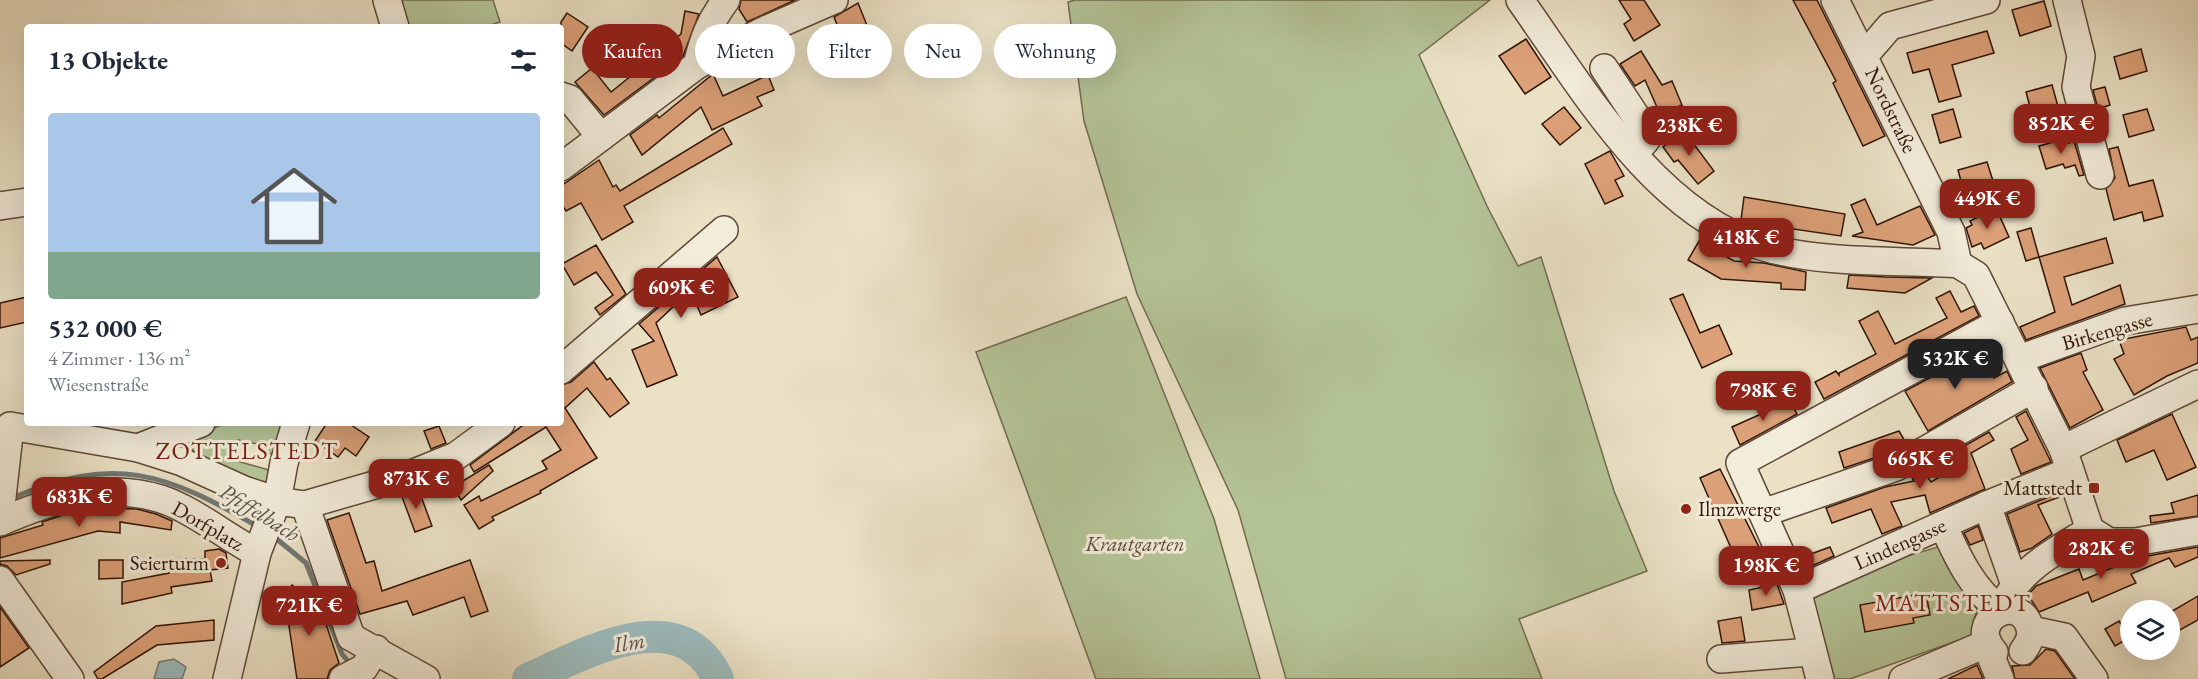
<!DOCTYPE html>
<html lang="de">
<meta charset="utf-8">
<style>
body{margin:0;font-family:"EB Garamond",serif;background:#f2f2f3;color:#1f2937;height:100vh;display:flex;flex-direction:column;font-size:22px;white-space:nowrap}
*{box-sizing:border-box;margin:0}
p{font-size:20px;color:#747a83}
.icon{flex:none;width:33px;height:33px;fill:none;stroke:currentColor;stroke-width:2;stroke-linecap:round;stroke-linejoin:round}
.map{position:relative;flex:1;overflow:hidden}
.panel{position:absolute;left:24px;top:24px;width:540px;height:402px;display:flex;flex-direction:column;background:#fff;border-radius:6px;box-shadow:0 6px 24px #0002}
.panel>*{flex:none}
.hud{position:absolute;left:582px;top:24px;width:570px;height:54px;display:flex;gap:12px}
.tools{position:absolute;left:2120px;top:600px;display:grid;gap:12px}
.tools a{display:grid;place-items:center;width:60px;height:60px;border-radius:50%;background:#fff;box-shadow:0 6px 24px #0002;font-size:30px}
.price{position:absolute;translate:-50% -51px;padding:0 14px;border-radius:12px;background:#8f2418;color:#fff;font-size:20px;line-height:39px;filter:drop-shadow(0 2px 3px #0008)}
.price::after{content:'';position:absolute;left:50%;top:36px;width:18px;height:14px;margin-left:-9px;background:inherit;clip-path:polygon(0 0,100% 0,50% 100%)}
.price.selected{background:#222;color:#fff}
ul{padding:0;list-style:none}
li{display:grid;align-content:center;gap:12px;height:318px;padding:0 24px}
li+li{border-top:2px solid #e0e1e3}
li span{display:grid;place-items:center;height:186px;border-radius:6px;color:#555}
li>.icon{margin-inline-start:auto}
span .icon{width:108px;height:108px;fill:#fffc;stroke-width:1}
li b{font-size:26px}
h2{display:flex;justify-content:space-between;align-items:center;height:72px;padding:0 24px;font-size:26px}
.chip{padding:0 21px;border-radius:27px;background:#fff;box-shadow:0 6px 24px #0002;font-size:21px;line-height:54px}
.chip.selected{background:#8f2418;color:#fff}
.map>svg:first-child{display:block}
</style>
<div class="map">
<svg width="2198" height="679" viewBox="0 0 2198 679">
<rect width="100%" height="100%" fill="#ebe2c6"/>
<filter id="stains"><feTurbulence type="fractalNoise" baseFrequency=".00333" numOctaves="4"/><feColorMatrix values="0 0 0 0 .2 0 0 0 0 .09 0 0 0 0 .02 0 0 0 .5 -.17"/></filter>
<radialGradient id="worn" r=".72"><stop offset=".6" stop-color="#630" stop-opacity="0"/><stop offset="1" stop-color="#630" stop-opacity=".3"/></radialGradient>
<g fill="#b4c497" stroke="#726c4f" stroke-width="1.5">
<polygon points="396,0 493,0 500,22 484,27 404,27"/>
<polygon points="1075,0 1490,0 1419,55 1487,206 1518,266 1541,257 1614,491 1647,571 1519,619 1542,679 1286,679 1238,510 1137,294 1084,121 1068,2"/>
<polygon points="1126,297 1214,519 1260,679 1096,679 976,352"/>
<polygon points="225,423 281,423 274,454 266,453 267,446 238,440 233,460 269,470 265,488 198,458 191,447 194,438"/>
<polygon points="1941,546 1978,595 1975,619 1979,633 1850,679 1830,679 1811,597 1843,575"/>
</g>
<polygon fill="#9cbcbe" stroke="#717975" stroke-width="1.5" points="174,659 186,667 182,679 154,679 159,662"/>
<g fill="none" stroke-linecap="round" stroke-linejoin="round">
<g stroke="#717975" stroke-width="5">
<path d="M 10,499 C 115,453 166,473 260,528"/>
<polyline points="273,536 306,563 342,654 352,666"/>
</g>
<path stroke="#9cbcbe" stroke-width="32" d="M 528,679 C 585,654 680,598 718,679"/>
</g>
<g fill="#dda179" stroke="#301407" stroke-width="1.5">
<polygon points="741,0 795,0 747,22 739,9"/>
<polygon points="1619,0 1644,0 1660,25 1634,41 1624,24 1631,19"/>
<polygon points="1793,0 1817,0 1885,136 1863,146 1833,83 1836,81"/>
<polygon points="2044,1 2051,26 2020,36 2012,10"/>
<polygon points="858,3 868,28 843,39 834,17"/>
<polygon points="685,11 699,14 683,56 604,115 575,82 592,68 611,92 657,55 655,53 681,34"/>
<polygon points="567,13 588,27 572,51 561,43 561,22"/>
<polygon points="1987,31 1994,53 1952,65 1961,96 1939,102 1929,69 1913,73 1907,53"/>
<polygon points="783,39 790,58 768,67 761,50"/>
<polygon points="1526,39 1551,77 1525,94 1499,56"/>
<polygon points="2141,49 2147,71 2120,79 2114,57"/>
<polygon points="1641,51 1662,85 1672,81 1682,105 1660,114 1645,80 1635,86 1620,64"/>
<polygon points="713,74 723,96 768,75 774,90 757,97 762,106 712,130 701,107 642,155 630,135 657,115 659,118"/>
<polygon points="2052,85 2059,110 2033,118 2026,92"/>
<polygon points="2105,87 2110,105 2098,109 2093,90"/>
<polygon points="1564,107 1581,128 1560,145 1542,124"/>
<polygon points="1953,109 1961,137 1940,143 1932,115"/>
<polygon points="2147,109 2154,130 2129,137 2123,115"/>
<polygon points="723,128 732,144 624,206 633,222 602,240 581,203 566,211 561,203 561,186 599,160 613,187 616,185 620,191"/>
<polygon points="1684,131 1714,171 1698,184 1678,160 1674,162 1663,147"/>
<polygon points="2068,138 2069,143 2074,141 2084,175 2079,176 2075,165 2065,168 2063,164 2046,169 2039,146"/>
<polygon points="2118,147 2129,186 2153,180 2163,216 2144,221 2142,212 2114,220 2106,189 2115,178 2109,149"/>
<polygon points="1610,151 1624,176 1615,180 1623,196 1605,204 1585,164"/>
<polygon points="1987,162 1994,184 1964,192 1958,170"/>
<polygon points="1744,197 1845,214 1841,236 1746,222 1741,220"/>
<polygon points="1865,199 1877,225 1920,206 1935,235 1913,245 1852,236 1863,232 1851,205"/>
<polygon points="1996,208 2009,237 1984,249 1981,243 1972,247 1966,228 1972,225 1970,221"/>
<polygon points="2031,228 2039,257 2106,238 2113,263 2064,277 2072,305 2120,285 2125,304 2026,340 2020,327 2055,312 2039,257 2026,261 2017,232"/>
<polygon points="1699,241 1734,261 1764,263 1806,272 1805,290 1781,289 1781,283 1721,279 1688,260"/>
<polygon points="596,245 626,294 600,315 595,308 613,295 596,272 574,285 562,264"/>
<polygon points="717,257 738,297 701,315 693,296 678,310 674,306 656,323 677,375 647,387 632,350 654,341 639,324"/>
<polygon points="1849,275 1885,277 1932,278 1905,293 1847,288"/>
<polygon points="1950,291 1961,312 1974,306 1979,316 1824,399 1815,382 1836,371 1839,375 1839,373 1876,354 1859,321 1878,311 1895,344 1947,318 1936,298"/>
<polygon points="1683,294 1700,333 1719,325 1732,354 1702,368 1670,299"/>
<polygon points="27,297 27,322 0,328 0,303"/>
<polygon points="2186,327 2191,340 2198,337 2198,363 2167,376 2134,395 2114,359 2124,354 2119,340"/>
<polygon points="1980,351 1994,378 2007,371 2012,382 1928,431 1905,391"/>
<polygon points="2081,353 2087,370 2083,372 2103,410 2070,428 2040,368"/>
<polygon points="594,362 607,380 610,378 629,403 610,417 587,388 565,408 597,458 540,491 541,493 492,517 494,520 479,529 464,505 479,496 481,501 547,469 542,461 561,450 546,427 474,472 470,465 526,423 561,423 561,385 571,382"/>
<polygon points="1790,401 1797,414 1740,445 1732,427"/>
<polygon points="2026,411 2051,462 2021,474 2011,449 2028,440 2016,417"/>
<polygon points="2172,414 2196,467 2167,480 2154,450 2126,462 2117,440"/>
<polygon points="327,423 348,423 369,437 356,456 345,448 338,457 315,441"/>
<polygon points="439,426 446,443 431,449 424,431"/>
<polygon points="1899,431 1906,443 1889,453 1844,468 1839,452"/>
<polygon points="1989,432 1994,440 1971,453 1985,489 1930,513 1925,495 1891,502 1902,526 1882,534 1871,509 1832,523 1826,508 1885,487 1914,481 1911,476 1923,470 1931,482 1950,471 1943,458"/>
<polygon points="489,465 493,471 461,500 453,487"/>
<polygon points="1720,469 1767,563 1743,575 1700,478"/>
<polygon points="418,488 432,526 415,532 401,494"/>
<polygon points="2061,492 2062,496 2038,505 2052,534 2032,548 2020,552 2007,514"/>
<polygon points="2198,495 2198,516 2151,523 2150,516 2174,513 2171,503"/>
<polygon points="100,508 137,509 156,514 172,521 171,530 120,522 120,533 98,531 0,558 0,538 43,525 42,522 63,515"/>
<polygon points="349,513 366,563 374,561 382,591 470,560 488,611 471,617 464,597 413,615 407,601 360,614 327,520"/>
<polygon points="1978,526 1983,540 1970,545 1964,533"/>
<polygon points="1830,547 1834,556 1805,569 1800,558"/>
<polygon points="2198,547 2198,557 2175,567 2169,558 2131,574 2136,583 2092,602 2088,592 2039,612 2028,595 2036,586 2079,569 2083,580 2136,558"/>
<polygon points="219,549 226,553 228,568 210,570 212,581 171,587 172,593 122,604 122,582 169,573 171,559 205,559 205,551"/>
<polygon points="50,560 50,564 16,575 7,566 0,564 0,561"/>
<polygon points="99,560 123,560 123,578 99,579"/>
<polygon points="1777,584 1784,604 1752,610 1749,590"/>
<polygon points="292,585 321,609 339,663 330,670 327,679 297,679 289,626 293,618 277,606"/>
<polygon points="1926,593 1930,615 1913,618 1914,623 1865,632 1860,605"/>
<polygon points="2198,596 2198,620 2169,636 2169,613"/>
<polygon points="0,607 29,648 0,667"/>
<polygon points="1741,617 1745,641 1722,643 1718,621"/>
<polygon points="214,620 214,640 157,645 102,679 98,679 94,672 156,626"/>
<polygon points="2119,621 2129,638 2115,646 2105,629"/>
<polygon points="2046,649 2055,651 2075,679 2015,679 2012,666 2030,665"/>
<polygon points="1977,665 1983,679 1948,679"/>
</g>
<g fill="none" stroke-linecap="round" stroke-linejoin="round">
<g stroke="#5f4837" stroke-width="30">
<g id="minor">
<polyline points="387,0 395,27"/>
<path d="M 1520,0 C 1583,89 1654,213 1764,247 C 1822,264 1898,260 1958,264 L 1976,275 L 2063,449 L 2090,530 L 2109,542 L 2135,542 L 2198,531"/>
<polyline points="1835,0 1951,232 1958,264"/>
<polyline points="2067,0 2081,56 2076,87 2100,175"/>
<polyline points="1864,56 1890,26 1986,0"/>
<path d="M 697,65 C 703,40 710,21 726,0"/>
<polyline points="1604,68 1637,118 1646,140 1634,154"/>
<polyline points="561,96 570,99 601,137"/>
<polyline points="561,167 697,65 763,31 834,0"/>
<polyline points="0,206 27,202"/>
<polyline points="2019,359 2125,321 2198,309"/>
<polyline points="561,370 724,230"/>
<polyline points="138,448 201,423"/>
<polyline points="2063,449 2198,384"/>
<polyline points="305,505 351,637 426,679"/>
<polyline points="1987,505 2015,585"/>
<polyline points="1763,513 1896,467 2034,388"/>
<polyline points="0,515 10,426 138,448 182,462 244,490 277,501 305,505 409,475 456,456 501,423"/>
<path d="M 0,522 C 51,500 105,481 161,499 C 194,510 226,537 257,553"/>
<path d="M 1943,525 C 1957,556 1973,591 2002,611"/>
<polyline points="0,580 70,679"/>
<polyline points="1797,590 1987,505 2070,471"/>
<path d="M 2002,611 C 2013,572 2057,550 2090,530"/>
<polyline points="2031,630 2064,637 2094,679"/>
<polyline points="1721,659 1811,652"/>
<polyline points="227,679 257,553 277,501 284,463 296,423"/>
<polyline points="343,679 364,668 376,649"/>
<polyline points="1820,679 1797,590 1740,463 2000,322"/>
<polyline points="1903,679 1988,643"/>
<path d="M 2000,679 L 1992,659 L 1994,652 C 1965,621 2017,592 2029,625 C 2033,635 2029,643 2023,651"/>
</g>
</g>
<use href="#minor" stroke="#f2ecda" stroke-width="27"/>
</g>
<g fill="#8f2418" stroke="#f2ecda" stroke-width="2">
<rect x="2088" y="482" width="12" height="12" rx="3"/>
<circle cx="1686" cy="509" r="6"/>
<circle cx="221" cy="563" r="6"/>
</g>
<g text-anchor="middle" stroke-width="6" stroke-linejoin="round" paint-order="stroke">
<g font-size="21" fill="#301407" stroke="#f2ecda">
<text transform="translate(1891 110) rotate(64)" y="7">Nordstraße</text>
<text transform="translate(2107 331) rotate(-16)" y="7">Birkengasse</text>
<text transform="translate(208 526) rotate(30)" y="7">Dorfplatz</text>
<text transform="translate(1900 544) rotate(-24)" y="7">Lindengasse</text>
</g>
<g font-size="21" fill="#301407" stroke="#f2ecda" text-anchor="end">
<text x="2082" y="495">Mattstedt</text>
<text x="1698" y="516" text-anchor="start">Ilmzwerge</text>
<text x="209" y="570">Seierturm</text>
</g>
<g font-size="21" font-style="italic" fill="#584932" stroke="#f2ecda">
<text x="1135" y="551">Krautgarten</text>
</g>
<g font-size="22" font-style="italic" fill="#564f47" stroke="#f2ecda">
<text transform="translate(260 512) rotate(32)" y="8">Pfiffelbach</text>
<text transform="translate(629 642) rotate(-10)" y="8">Ilm</text>
</g>
<g font-size="24" letter-spacing="1.5" fill="#7a1f14" stroke="#f2ecda">
<text x="247" y="459">ZOTTELSTEDT</text>
<text x="1953" y="611">MATTSTEDT</text>
</g>
</g>
<rect width="100%" height="100%" filter="url(#stains)"/>
<rect width="100%" height="100%" fill="url(#worn)"/>
</svg>
<div class="tools">
<a><svg class="icon" aria-label="layers" viewBox="0 0 24 24"><path d="M12 4l9 5-9 5-9-5zM3 14l9 5 9-5"/></svg></a>
</div>
<b class="price" style="left:2061px;top:155px">852K €</b>
<b class="price" style="left:1689px;top:157px">238K €</b>
<b class="price" style="left:1987px;top:230px">449K €</b>
<b class="price" style="left:1746px;top:269px">418K €</b>
<b class="price" style="left:681px;top:319px">609K €</b>
<b class="price selected" style="left:1955px;top:390px">532K €</b>
<b class="price" style="left:1763px;top:422px">798K €</b>
<b class="price" style="left:1920px;top:490px">665K €</b>
<b class="price" style="left:416px;top:510px">873K €</b>
<b class="price" style="left:79px;top:528px">683K €</b>
<b class="price" style="left:2101px;top:580px">282K €</b>
<b class="price" style="left:1766px;top:597px">198K €</b>
<b class="price" style="left:309px;top:637px">721K €</b>
<div class="hud">
<a class="chip selected">Kaufen</a>
<a class="chip">Mieten</a>
<a class="chip">Filter</a>
<a class="chip">Neu</a>
<a class="chip">Wohnung</a>
</div>
<section class="panel">
<h2>13 Objekte<svg class="icon" aria-label="filters" viewBox="0 0 24 24"><path d="M4 7h16M4 17h16"/><circle cx="9" cy="7" r="2"/><circle cx="15" cy="17" r="2"/></svg></h2>
<ul>
<li><span style="background:linear-gradient(#a9c7e8 75%,#7fa58c 0)"><svg class="icon" aria-label="home" viewBox="0 0 24 24"><path d="M3 11l9-7 9 7M6 9v11h12V9"/></svg></span><div><b>532 000 €</b><p>4 Zimmer · 136 m²</p><p>Wiesenstraße</p></div></li>
</ul>
</section>
</div>
